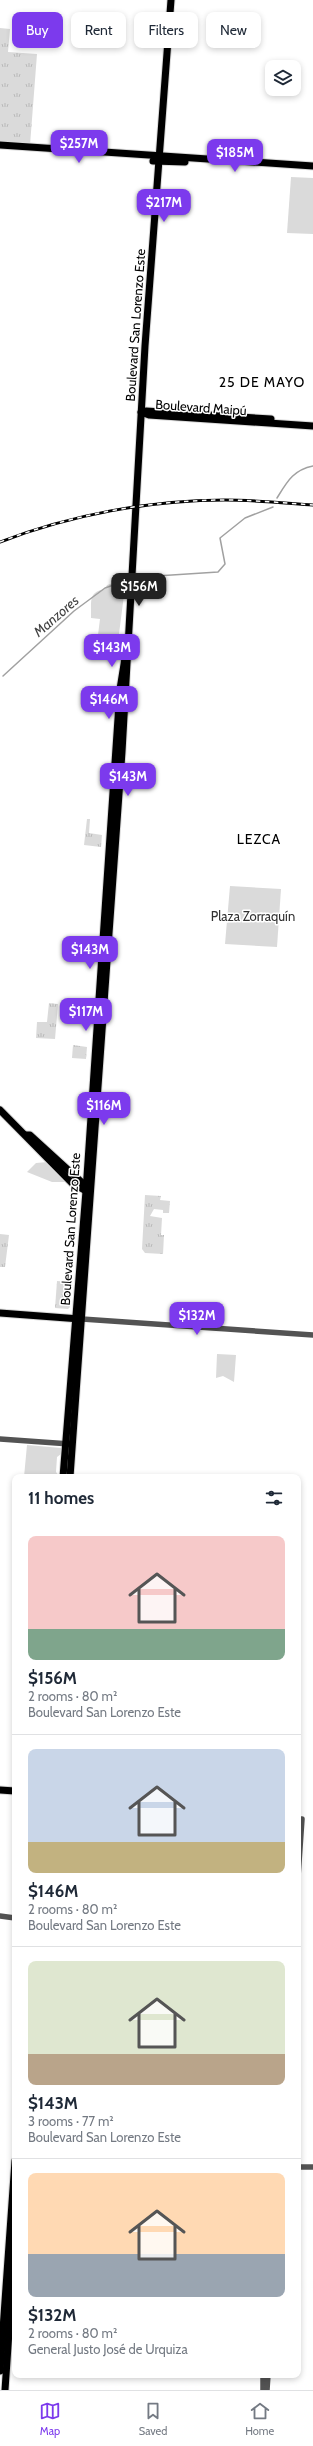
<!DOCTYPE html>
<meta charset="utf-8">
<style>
body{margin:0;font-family:Cabin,sans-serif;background:#f2f2f3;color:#1f2937;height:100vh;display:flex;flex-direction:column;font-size:15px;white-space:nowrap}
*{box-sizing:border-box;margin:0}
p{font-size:13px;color:#747a83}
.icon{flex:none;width:22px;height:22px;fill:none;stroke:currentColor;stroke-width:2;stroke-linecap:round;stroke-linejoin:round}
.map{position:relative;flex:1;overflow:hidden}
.details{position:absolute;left:12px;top:1474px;width:289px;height:904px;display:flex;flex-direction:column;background:#fff;border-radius:8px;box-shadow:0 2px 6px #0003}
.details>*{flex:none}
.banner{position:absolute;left:12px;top:12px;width:289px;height:36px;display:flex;gap:8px}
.fabs{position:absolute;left:265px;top:60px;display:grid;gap:8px}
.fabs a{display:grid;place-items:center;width:36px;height:36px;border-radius:8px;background:#fff;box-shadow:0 2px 6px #0003;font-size:20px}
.price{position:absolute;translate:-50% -34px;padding:0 9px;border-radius:8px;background:#7c3aed;color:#fff;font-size:13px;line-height:26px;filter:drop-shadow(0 1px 2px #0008)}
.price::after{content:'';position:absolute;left:50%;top:24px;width:12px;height:9px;margin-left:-6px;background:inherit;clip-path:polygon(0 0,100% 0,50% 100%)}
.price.active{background:#222;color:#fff}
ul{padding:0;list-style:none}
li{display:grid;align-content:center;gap:8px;height:212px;padding:0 16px}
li+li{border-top:1px solid #e0e1e3}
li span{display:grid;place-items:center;height:124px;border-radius:8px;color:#555}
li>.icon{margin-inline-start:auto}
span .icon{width:72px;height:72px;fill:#fffc;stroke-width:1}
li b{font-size:17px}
h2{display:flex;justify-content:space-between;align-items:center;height:48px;padding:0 16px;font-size:17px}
.pill{padding:0 14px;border-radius:8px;background:#fff;box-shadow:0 2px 6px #0003;font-size:14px;line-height:36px}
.pill.active{background:#7c3aed;color:#fff}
.dock{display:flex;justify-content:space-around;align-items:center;height:56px;border-top:1px solid #e0e1e3;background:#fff;font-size:11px;color:#747a83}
.dock a{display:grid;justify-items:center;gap:2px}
.dock .active{color:#7c3aed}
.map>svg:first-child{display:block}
</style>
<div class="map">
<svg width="313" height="2390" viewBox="0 0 313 2390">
<defs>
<pattern id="grass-tufts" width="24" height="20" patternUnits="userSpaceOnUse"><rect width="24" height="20" fill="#dadada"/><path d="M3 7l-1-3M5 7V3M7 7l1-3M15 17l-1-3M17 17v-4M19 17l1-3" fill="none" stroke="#b9b9b9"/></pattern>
</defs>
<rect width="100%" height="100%" fill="#fff"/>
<g fill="url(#grass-tufts)">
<polygon points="0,28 10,29 8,52 37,54 30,145 0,143"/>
<polygon points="87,819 90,819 89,833 102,835 101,847 84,845"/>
<polygon points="49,1003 58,1004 55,1039 36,1038 37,1022 47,1022"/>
<polygon points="73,1045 87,1047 86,1059 72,1058"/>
<polygon points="145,1195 161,1196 160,1200 170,1201 169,1213 163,1213 163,1210 154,1209 150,1216 162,1218 161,1235 164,1235 163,1254 145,1253 142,1249"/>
<polygon points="0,1234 9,1235 5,1267 0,1267"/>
<polygon points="57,1281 71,1282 70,1307 68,1309 55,1308"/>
</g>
<g fill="#dadada">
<polygon points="291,177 313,178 313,234 287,233"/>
<path d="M 126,579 L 119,634 L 101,642 L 98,635 L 100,619 L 91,618 C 92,603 87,592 105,589 L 107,585 Z"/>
<polygon points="230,886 281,889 277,947 225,944"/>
<polygon points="48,1162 69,1182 52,1182 27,1172 36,1163"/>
<polygon points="217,1354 236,1355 234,1382 223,1376 216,1378"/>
<polygon points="27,1445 61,1448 61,1454 57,1457 56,1472 60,1477 24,1477"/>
</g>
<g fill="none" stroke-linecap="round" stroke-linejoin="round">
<g stroke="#a1a1a1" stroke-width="1.5">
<path d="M 277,498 C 287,482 293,470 313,466"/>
<polyline points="141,577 218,572 225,564 220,538 245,518 273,507"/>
<polyline points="3,676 74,611 105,588 128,580"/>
</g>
<g stroke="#dbdbdb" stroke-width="9">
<g id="major">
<polyline points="0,145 313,166"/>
<polyline points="153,161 185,162"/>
<polyline points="146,411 271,419"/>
<polyline points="141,412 149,415 313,426"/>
<polyline points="0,1110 72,1183 86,1191"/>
<polyline points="26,1135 30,1135 87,1187"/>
<polyline points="0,1313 80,1319"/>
<polyline points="63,1477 86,1191 120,689 125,658"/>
<polyline points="70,1477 122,752 145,346 171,0"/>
<polyline points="0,1790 15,1791"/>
<polyline points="0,2371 15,2161"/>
<polyline points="5,2390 15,2244"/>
</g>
</g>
<g stroke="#535353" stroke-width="5.5">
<polyline points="82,1319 313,1335"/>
<polyline points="0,1439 70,1444"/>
<polyline points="298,1819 302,1819 298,1877"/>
<polyline points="0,1916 15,1918"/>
<polyline points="298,2167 313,2167"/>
<polyline points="263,2390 263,2375"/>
<polyline points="267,2390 268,2375"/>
</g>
<use href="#major" stroke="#000" stroke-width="7"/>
<g stroke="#000" stroke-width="3">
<path id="rail" d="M 0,542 C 70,515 150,500 225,500 C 254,500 284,503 313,505"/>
</g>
<use href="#rail" stroke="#fff" stroke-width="1.5" stroke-dasharray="4.5" stroke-linecap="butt"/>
</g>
<g text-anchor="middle" stroke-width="3" stroke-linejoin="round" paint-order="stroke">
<g font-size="13" fill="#000" stroke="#fff">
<text transform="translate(135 325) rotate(-86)" y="5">Boulevard San Lorenzo Este</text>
<text transform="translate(201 407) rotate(4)" y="5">Boulevard Maipú</text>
<text transform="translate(70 1229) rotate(-86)" y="5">Boulevard San Lorenzo Este</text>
</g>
<g font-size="13" fill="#313131" stroke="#fff">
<text x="253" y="921">Plaza Zorraquín</text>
</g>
<g font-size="14" letter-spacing="1" fill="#000" stroke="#fff">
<text x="262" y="387">25 DE MAYO</text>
<text x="259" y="844">LEZCA</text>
</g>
<g font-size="14" font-style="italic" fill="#424242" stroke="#fff">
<text transform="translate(56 616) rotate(-41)" y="5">Manzores</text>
</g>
</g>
</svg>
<div class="fabs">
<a><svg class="icon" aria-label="layers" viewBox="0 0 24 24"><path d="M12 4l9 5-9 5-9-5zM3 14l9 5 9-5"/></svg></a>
</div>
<b class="price" style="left:79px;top:164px">$257M</b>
<b class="price" style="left:235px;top:173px">$185M</b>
<b class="price" style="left:164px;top:223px">$217M</b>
<b class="price active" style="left:139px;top:607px">$156M</b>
<b class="price" style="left:112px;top:668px">$143M</b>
<b class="price" style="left:109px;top:720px">$146M</b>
<b class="price" style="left:128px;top:797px">$143M</b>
<b class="price" style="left:90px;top:970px">$143M</b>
<b class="price" style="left:86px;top:1032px">$117M</b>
<b class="price" style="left:104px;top:1126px">$116M</b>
<b class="price" style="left:197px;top:1336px">$132M</b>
<div class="banner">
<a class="pill active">Buy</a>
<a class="pill">Rent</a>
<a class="pill">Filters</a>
<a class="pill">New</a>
</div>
<section class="details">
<h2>11 homes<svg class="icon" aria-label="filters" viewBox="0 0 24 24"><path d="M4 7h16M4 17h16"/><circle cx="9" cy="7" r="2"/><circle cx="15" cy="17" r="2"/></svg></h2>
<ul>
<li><span style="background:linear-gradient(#f6c9c9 75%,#7fa58c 0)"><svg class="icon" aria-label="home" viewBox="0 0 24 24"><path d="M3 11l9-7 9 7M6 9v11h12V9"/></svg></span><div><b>$156M</b><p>2 rooms · 80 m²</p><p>Boulevard San Lorenzo Este</p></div></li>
<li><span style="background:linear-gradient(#c9d6e8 75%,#c2b280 0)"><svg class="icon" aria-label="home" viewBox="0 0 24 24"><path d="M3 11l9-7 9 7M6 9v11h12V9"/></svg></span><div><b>$146M</b><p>2 rooms · 80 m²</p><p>Boulevard San Lorenzo Este</p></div></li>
<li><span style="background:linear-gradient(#dfe7d0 75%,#b9a48a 0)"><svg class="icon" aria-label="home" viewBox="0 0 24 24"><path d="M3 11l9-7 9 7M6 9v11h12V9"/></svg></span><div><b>$143M</b><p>3 rooms · 77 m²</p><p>Boulevard San Lorenzo Este</p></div></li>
<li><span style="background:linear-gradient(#ffd9b3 65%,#9aa5b1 0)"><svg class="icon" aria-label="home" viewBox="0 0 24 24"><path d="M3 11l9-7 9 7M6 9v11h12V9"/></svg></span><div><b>$132M</b><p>2 rooms · 80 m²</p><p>General Justo José de Urquiza</p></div></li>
</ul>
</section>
</div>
<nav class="dock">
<a class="active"><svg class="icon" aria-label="map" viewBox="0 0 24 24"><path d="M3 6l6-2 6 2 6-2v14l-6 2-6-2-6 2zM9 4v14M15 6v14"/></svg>Map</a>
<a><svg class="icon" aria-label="saved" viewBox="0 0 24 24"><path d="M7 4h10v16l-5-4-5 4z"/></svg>Saved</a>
<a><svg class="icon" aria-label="home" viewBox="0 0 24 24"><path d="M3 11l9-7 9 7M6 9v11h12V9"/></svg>Home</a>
</nav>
